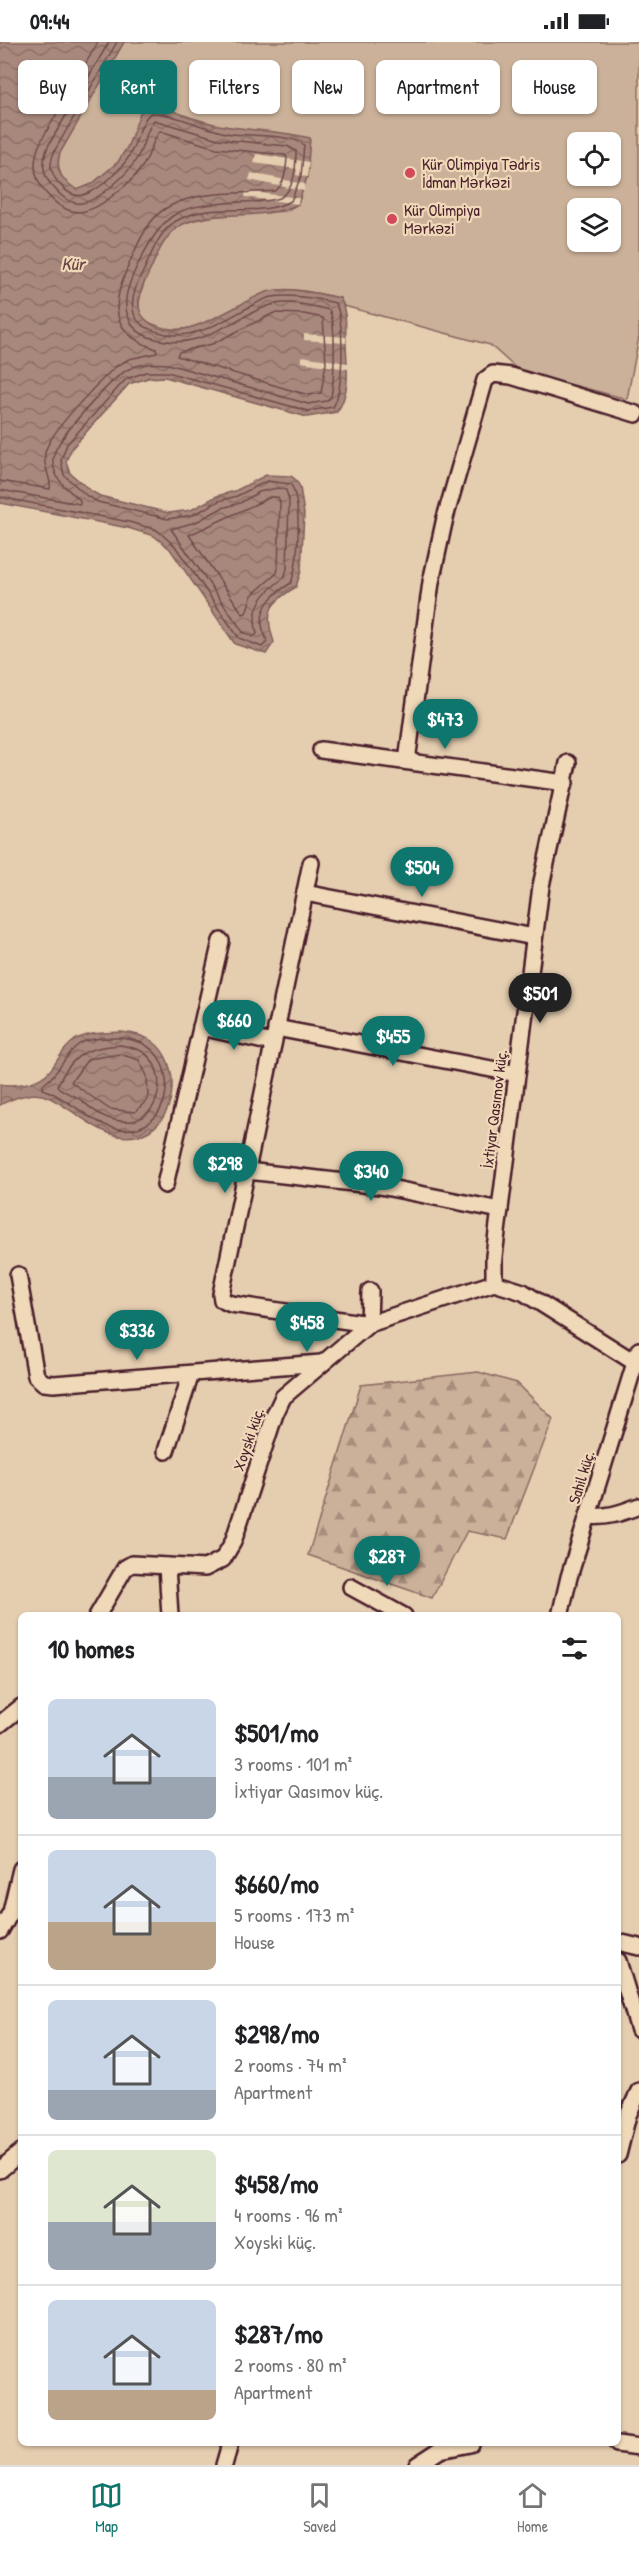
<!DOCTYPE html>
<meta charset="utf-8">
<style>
body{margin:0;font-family:"Patrick Hand",sans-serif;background:#f6f6f6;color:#202124;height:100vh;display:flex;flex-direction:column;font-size:22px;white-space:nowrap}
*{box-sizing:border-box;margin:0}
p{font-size:20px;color:#757577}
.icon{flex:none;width:33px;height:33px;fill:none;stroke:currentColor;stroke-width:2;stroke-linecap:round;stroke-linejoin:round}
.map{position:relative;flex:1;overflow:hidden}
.panel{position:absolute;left:18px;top:1570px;width:603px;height:834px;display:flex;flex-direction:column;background:#fff;border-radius:9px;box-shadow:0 2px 4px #0004}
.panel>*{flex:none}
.guide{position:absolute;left:18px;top:18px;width:603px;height:54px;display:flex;gap:12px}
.controls{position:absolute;left:567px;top:90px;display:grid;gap:12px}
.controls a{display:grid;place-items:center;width:54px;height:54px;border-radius:9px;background:#fff;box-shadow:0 2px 4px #0004;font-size:30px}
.price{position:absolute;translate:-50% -51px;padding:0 14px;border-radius:21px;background:#0f766e;color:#fff;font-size:20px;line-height:39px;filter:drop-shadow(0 2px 3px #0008)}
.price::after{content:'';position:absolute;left:50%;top:36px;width:18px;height:14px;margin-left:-9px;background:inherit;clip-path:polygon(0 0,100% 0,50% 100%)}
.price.on{background:#222;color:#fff}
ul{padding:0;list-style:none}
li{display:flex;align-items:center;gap:18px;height:150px;padding:0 30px}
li+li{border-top:2px solid #e0e0e0}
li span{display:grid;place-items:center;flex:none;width:168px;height:120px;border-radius:9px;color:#555}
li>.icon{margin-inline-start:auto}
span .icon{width:72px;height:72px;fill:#fffc;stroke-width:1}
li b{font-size:26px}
h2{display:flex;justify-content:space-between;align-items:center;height:72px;padding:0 30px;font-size:26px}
.pill{padding:0 21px;border-radius:9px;background:#fff;box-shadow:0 2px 4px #0004;font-size:21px;line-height:54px}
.pill.on{background:#0f766e;color:#fff}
.status{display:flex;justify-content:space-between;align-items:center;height:42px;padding:0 30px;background:#fff;direction:ltr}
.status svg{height:16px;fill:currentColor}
.dock{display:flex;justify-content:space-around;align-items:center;height:84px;border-top:2px solid #e0e0e0;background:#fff;font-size:16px;color:#757577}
.dock a{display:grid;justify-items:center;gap:3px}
.dock .on{color:#0f766e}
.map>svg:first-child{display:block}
</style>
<div class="status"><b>09:44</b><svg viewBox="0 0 49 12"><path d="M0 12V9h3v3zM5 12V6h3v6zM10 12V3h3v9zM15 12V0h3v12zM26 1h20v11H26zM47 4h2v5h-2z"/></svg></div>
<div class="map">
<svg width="639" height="2423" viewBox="0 0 639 2423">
<defs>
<pattern id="forest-firs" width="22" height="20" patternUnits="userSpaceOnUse" patternTransform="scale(1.5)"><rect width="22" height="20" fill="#cbb199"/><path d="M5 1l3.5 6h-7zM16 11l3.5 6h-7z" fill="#a78f7d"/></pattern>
<pattern id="water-waves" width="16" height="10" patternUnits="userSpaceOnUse" patternTransform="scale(1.5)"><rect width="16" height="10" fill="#a8887b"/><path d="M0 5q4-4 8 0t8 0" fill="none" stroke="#8b6f65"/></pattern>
</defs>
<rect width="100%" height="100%" fill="#e5ceb0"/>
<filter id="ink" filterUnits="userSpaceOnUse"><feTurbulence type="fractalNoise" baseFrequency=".0167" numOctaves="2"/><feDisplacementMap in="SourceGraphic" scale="12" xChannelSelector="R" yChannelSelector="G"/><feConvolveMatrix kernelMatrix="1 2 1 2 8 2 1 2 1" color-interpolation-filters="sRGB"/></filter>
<g filter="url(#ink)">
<polygon fill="url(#forest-firs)" stroke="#8a6862" stroke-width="1.5" points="478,1330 517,1341 553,1377 507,1497 467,1489 432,1556 308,1513 361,1343"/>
<path fill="#cbb199" stroke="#8a6862" stroke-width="1.5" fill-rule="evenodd" d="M 124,0 L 639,0 L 639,295 L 627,357 L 519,329 L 490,303 L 344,264 L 340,256 C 321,252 290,244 272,249 C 233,260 196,302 153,282 C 139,277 137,265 141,252 C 145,234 162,196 178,185 C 197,172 260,171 286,169 L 298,162 L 307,135 L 309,120 L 270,90 L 220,84 L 153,64 L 138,78 L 128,104 L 118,120 L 92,142 L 79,148 C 62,141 55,128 60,111 ZM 578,100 L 610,100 L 610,134 L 578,134 ZM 578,166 L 610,166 L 610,200 L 578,200 Z"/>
<g fill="url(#water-waves)" stroke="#825e5b" stroke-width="1.5">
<path d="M 0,0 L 124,0 L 60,111 C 54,129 62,138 77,148 L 92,142 L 118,120 L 128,104 L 140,71 L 149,65 C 165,63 180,72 194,77 C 232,89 272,87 310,96 L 307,135 L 298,162 C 262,181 207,165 178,185 C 163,195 156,216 149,231 C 142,244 132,264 145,277 C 178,310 236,260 267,250 C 286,244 321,252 340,256 C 348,271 345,286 346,302 C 347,326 351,350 337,370 L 307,375 L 165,335 L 148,336 L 129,342 L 72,406 L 66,419 L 70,431 L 91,449 L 100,454 L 169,471 L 191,468 L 217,454 L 235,449 L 266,433 L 291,434 L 296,438 L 300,445 L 304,472 L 301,529 L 296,545 C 269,561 264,570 274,600 L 266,612 L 235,602 L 170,507 L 154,494 L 128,486 L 0,461 Z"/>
<path d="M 121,990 C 131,991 143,993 152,999 C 182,1020 178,1079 143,1092 C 107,1105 77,1068 48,1055 C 34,1048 13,1056 0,1063 L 0,1042 C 8,1044 15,1043 23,1042 C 59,1035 52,1014 75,998 C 88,990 107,991 121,990 Z"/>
</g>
<g fill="#e5ceb0">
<polygon points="256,112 309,120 307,135 296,133 297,127 254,121"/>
<polygon points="251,131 305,142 304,149 249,138"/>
<polygon points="246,149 299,156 298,162 245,155"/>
<polygon points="304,292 346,295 346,301 304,298"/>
<polygon points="302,314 348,321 348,327 301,320"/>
</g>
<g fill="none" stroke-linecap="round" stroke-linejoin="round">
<g stroke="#70494b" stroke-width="1.5">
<polygon points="274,271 304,272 323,276 326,321 321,351 309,353 287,347 177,314 179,310 212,302"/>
<path d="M 0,439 L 50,447 C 52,436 42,424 45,411 C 49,390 98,341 115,325 L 129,317 L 157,311 L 156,307 C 101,289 115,252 134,211 C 141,194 152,172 170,164 C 201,148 241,152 275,149 C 285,142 286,128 287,116 L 285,113 L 216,106 L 160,89 C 152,98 150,114 142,125 C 135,136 126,143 116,151 C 90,173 70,179 46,151 C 32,135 32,118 41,99 L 98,0"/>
<path d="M 277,446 L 286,448 L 289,458 L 287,527 L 284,536 C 263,550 250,566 257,592 L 253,595 L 243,590 L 171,487 L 196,480 L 222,466 L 240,461 L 259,450 Z"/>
<path d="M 0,448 L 80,462 L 80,458 C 67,447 55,439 53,421 C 52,413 56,406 60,400 C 70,384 111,337 127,328 C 139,321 154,321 168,322 L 308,362 L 327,359 L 331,355 C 334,339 337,281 329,268 C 312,264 287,258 271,263 C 230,276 201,310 156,297 C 147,295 138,291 133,284 C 119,265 128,243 137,224 C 168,164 178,164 244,160 C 256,159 269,160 280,156 C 295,148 296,124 296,109 L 287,104 L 218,97 L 154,78 C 146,88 144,104 137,116 C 129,131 95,164 76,161 C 67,160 60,153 54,146 C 41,133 42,120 48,104 L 109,0"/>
<path d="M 0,455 L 129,480 L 157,488 L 175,504 L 239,596 L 262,605 L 267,600 C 266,594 262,588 262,582 C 261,561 275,551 291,541 C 299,519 302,463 291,442 L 267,439 L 237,454 L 219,459 L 193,473 L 168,477 L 98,460 L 87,454 L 64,433 L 61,418 L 67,402 L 126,337 L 146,330 L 167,330 L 308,369 L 333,365 C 344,351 345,274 335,261 C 315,256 292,252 272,255 C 265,256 257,261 251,264 C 226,277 196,298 166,292 C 157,290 149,288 141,282 C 125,268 135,244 144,228 C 152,211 159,189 176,179 C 210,158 257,177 291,159 L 301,134 L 304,103 C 293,92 248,94 232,92 C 204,88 176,71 151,71 C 141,76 135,108 126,119 C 117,131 98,149 83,153 C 69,157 53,138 51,125 C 50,119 53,113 55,108 L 117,0"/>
<polygon points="271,455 278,455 280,460 278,526 277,531 252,553 246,571 243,572 189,493"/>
<path d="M 121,996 C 130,997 140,999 147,1004 C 179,1023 172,1094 119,1087 C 92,1083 69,1056 43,1047 L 43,1043 C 58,1033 64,1014 78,1003 C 89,995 108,996 121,996 Z"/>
<path d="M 121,1003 C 128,1005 137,1006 143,1010 C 171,1027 163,1095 108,1076 C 98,1073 89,1065 81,1058 C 73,1053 63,1050 57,1044 C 73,1012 86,1005 121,1003 Z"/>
<polygon points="120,1012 139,1018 147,1034 148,1057 135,1070 109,1067 71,1040 88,1017"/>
</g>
<g stroke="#4a1f2b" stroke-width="20">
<g id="minor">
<polyline points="321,708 565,741"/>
<polyline points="407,719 431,540 445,476 485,338 493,332 511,334 636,372"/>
<polyline points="311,821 221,1252 222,1258 231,1262 369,1282 370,1249"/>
<polyline points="305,851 534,895"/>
<polyline points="201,985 273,1001"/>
<polyline points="276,986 517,1032"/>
<polyline points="247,1129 380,1144 500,1168"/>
<polyline points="165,1143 221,899"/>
<polyline points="18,1233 36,1334 44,1341 54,1342 321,1321"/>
<polyline points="494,1241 494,1214 541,844 568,721"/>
<polyline points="166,1409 191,1332"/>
<path d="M 588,1474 C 607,1476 621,1471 639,1464"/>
<polyline points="167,1524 170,1574"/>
<polyline points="351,1545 404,1574"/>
<polyline points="97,1574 125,1526 132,1522 205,1526 223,1517 233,1500 275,1372 283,1355 369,1282 494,1241 523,1250 634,1320"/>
<polyline points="560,1574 569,1535 639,1308"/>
<polyline points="0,1682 21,1665"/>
<polyline points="0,1889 11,1870 21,1827"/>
<polyline points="618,1900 639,1905"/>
<polyline points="618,1919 639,1988"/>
<polyline points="618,2113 628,2073 639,2049"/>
<polyline points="0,2128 21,2110"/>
<polyline points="617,2402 639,2405"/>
<polyline points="224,2423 230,2402"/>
<polyline points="417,2423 440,2408 470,2402"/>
</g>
</g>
<use href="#minor" stroke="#efd9b8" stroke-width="15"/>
</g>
</g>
<g fill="#d1495b" stroke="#efd9b8" stroke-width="2">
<circle cx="410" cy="131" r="6"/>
<circle cx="392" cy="177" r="6"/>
</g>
<g text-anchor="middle" stroke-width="4.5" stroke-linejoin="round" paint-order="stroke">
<g font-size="16" fill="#4a1f2b" stroke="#efd9b8" text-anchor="start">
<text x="422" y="128">Kür Olimpiya Tədris<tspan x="422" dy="18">İdman Mərkəzi</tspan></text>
<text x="404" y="174">Kür Olimpiya<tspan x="404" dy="18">Mərkəzi</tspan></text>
</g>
<g font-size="16" fill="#4a1f2b" stroke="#efd9b8">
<text transform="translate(494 1067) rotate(-83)" y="6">İxtiyar Qasımov küç.</text>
<text transform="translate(248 1397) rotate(-71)" y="6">Xoyski küç.</text>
<text transform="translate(581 1435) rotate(-73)" y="6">Sahil küç.</text>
</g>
<g font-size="18" font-style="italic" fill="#663e43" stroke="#efd9b8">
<text x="73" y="228">Kür</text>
</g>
</g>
</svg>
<div class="controls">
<a><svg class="icon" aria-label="locate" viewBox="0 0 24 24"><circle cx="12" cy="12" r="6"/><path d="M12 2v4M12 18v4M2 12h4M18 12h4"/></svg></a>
<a><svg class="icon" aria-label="layers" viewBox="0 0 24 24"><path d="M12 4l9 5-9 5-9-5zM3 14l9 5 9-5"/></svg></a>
</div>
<b class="price" style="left:445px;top:708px">$473</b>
<b class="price" style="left:422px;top:856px">$504</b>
<b class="price on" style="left:540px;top:982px">$501</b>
<b class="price" style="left:234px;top:1009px">$660</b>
<b class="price" style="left:393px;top:1025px">$455</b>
<b class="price" style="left:225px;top:1152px">$298</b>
<b class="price" style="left:371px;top:1160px">$340</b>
<b class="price" style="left:307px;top:1311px">$458</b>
<b class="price" style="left:137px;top:1319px">$336</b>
<b class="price" style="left:387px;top:1545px">$287</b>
<div class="guide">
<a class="pill">Buy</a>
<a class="pill on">Rent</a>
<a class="pill">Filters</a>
<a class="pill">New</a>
<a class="pill">Apartment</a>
<a class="pill">House</a>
</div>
<section class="panel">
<h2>10 homes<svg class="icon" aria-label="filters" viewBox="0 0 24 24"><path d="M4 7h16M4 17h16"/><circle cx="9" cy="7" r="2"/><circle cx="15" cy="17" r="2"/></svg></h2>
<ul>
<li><span style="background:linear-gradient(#c9d6e8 65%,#9aa5b1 0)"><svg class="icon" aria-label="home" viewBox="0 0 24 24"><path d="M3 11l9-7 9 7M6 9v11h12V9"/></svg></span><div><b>$501/mo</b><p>3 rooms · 101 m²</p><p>İxtiyar Qasımov küç.</p></div></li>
<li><span style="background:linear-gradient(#c9d6e8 60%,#b9a48a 0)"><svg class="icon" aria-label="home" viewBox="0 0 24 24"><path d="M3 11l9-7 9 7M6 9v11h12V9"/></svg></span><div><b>$660/mo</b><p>5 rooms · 173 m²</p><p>House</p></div></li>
<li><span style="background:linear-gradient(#c9d6e8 75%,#9aa5b1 0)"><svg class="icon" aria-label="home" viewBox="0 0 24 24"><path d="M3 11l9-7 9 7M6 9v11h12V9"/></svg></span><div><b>$298/mo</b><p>2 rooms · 74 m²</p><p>Apartment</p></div></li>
<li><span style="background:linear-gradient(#dfe7d0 60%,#9aa5b1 0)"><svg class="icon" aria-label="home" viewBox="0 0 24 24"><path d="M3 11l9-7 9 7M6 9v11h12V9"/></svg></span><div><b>$458/mo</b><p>4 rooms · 96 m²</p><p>Xoyski küç.</p></div></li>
<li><span style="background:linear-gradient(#c9d6e8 75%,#b9a48a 0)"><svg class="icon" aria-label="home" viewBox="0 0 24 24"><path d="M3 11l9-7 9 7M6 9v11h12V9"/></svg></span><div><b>$287/mo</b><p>2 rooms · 80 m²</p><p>Apartment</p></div></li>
</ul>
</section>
</div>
<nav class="dock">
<a class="on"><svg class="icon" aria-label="map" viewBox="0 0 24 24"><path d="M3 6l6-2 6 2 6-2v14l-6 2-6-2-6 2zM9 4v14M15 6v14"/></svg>Map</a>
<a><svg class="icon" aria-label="saved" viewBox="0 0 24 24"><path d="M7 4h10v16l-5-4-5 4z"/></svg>Saved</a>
<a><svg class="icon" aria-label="home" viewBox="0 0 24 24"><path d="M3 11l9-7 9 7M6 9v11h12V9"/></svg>Home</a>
</nav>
